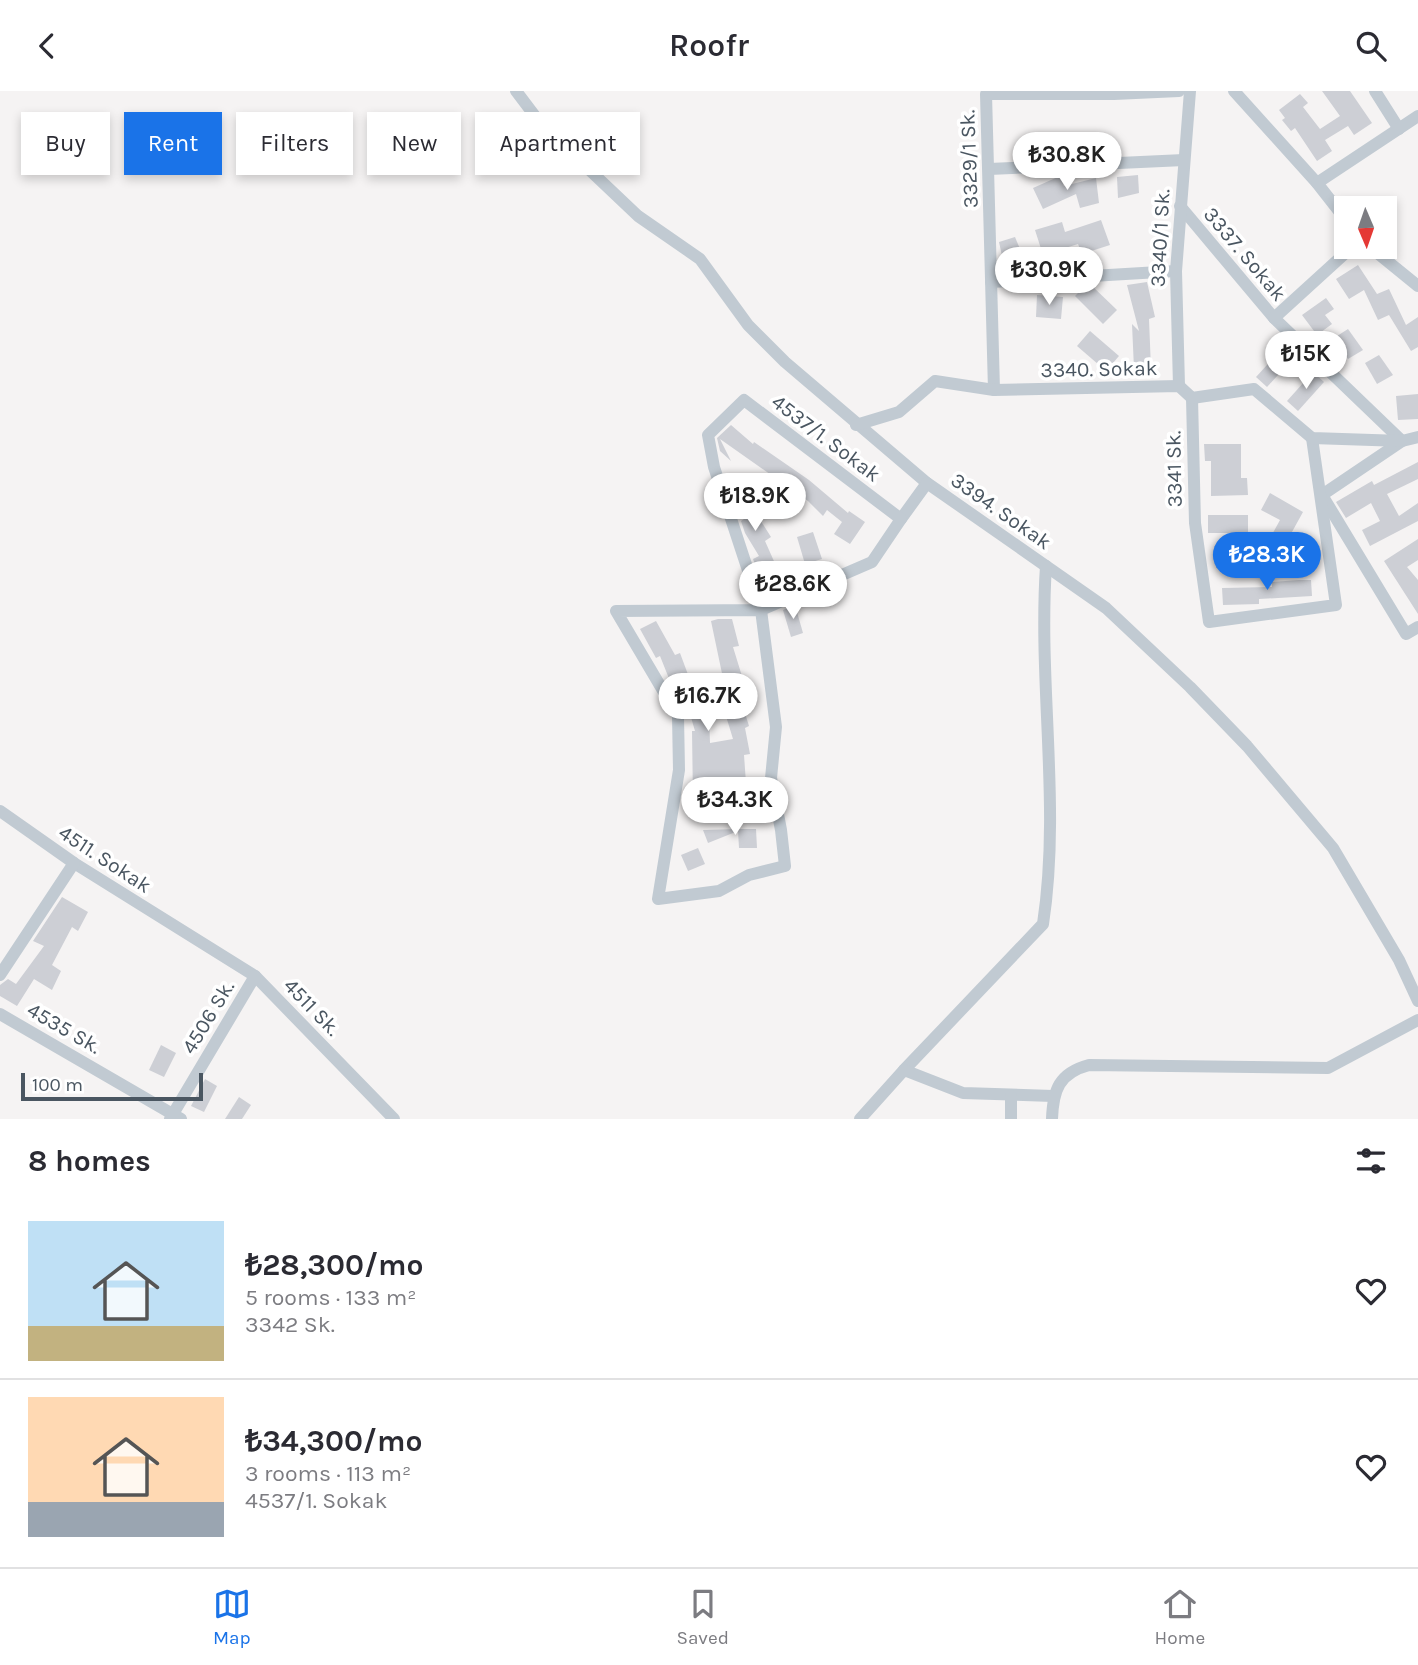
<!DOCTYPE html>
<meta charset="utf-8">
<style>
body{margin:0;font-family:Karla,sans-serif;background:#f2f2f3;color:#2b2b33;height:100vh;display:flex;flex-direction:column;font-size:26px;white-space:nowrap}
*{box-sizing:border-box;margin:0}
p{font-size:23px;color:#7c7c81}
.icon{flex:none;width:38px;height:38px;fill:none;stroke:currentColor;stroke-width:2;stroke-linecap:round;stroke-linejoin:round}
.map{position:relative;height:1028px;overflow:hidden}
.side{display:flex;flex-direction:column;background:#fff;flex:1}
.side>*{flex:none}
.hud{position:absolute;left:21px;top:21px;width:700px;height:63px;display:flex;gap:14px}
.needle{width:46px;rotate:178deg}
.controls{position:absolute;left:1334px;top:105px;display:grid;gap:14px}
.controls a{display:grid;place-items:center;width:63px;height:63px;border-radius:0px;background:#fff;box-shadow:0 4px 10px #0003;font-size:35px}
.scale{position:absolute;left:21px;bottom:18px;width:182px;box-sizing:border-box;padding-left:7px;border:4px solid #4a5661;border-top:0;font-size:19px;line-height:24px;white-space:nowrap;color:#4a5661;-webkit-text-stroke:5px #fff;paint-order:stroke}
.price{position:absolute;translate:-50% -60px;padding:0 16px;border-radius:24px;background:#fff;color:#222;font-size:23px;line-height:46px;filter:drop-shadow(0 2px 4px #0008)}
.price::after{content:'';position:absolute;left:50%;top:42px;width:21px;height:16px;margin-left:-10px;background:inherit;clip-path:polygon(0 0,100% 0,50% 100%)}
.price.active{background:#1a73e8;color:#fff}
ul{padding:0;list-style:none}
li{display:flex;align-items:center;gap:21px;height:175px;padding:0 28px}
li+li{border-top:2px solid #e1e1e2}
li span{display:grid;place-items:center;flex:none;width:196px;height:140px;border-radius:0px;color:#555}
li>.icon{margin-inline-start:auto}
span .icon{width:84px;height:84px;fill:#fffc;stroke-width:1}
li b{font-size:30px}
h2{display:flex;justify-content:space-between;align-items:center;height:84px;padding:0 28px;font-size:30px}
.tag{padding:0 24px;border-radius:0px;background:#fff;box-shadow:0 4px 10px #0003;font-size:24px;line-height:63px}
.tag.active{background:#1a73e8;color:#fff}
header{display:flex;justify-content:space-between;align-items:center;height:91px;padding:0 28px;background:#fff;font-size:32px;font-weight:600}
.tabs{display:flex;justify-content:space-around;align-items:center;height:98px;border-top:2px solid #e1e1e2;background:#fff;font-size:19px;color:#7c7c81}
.tabs a{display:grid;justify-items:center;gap:4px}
.tabs .active{color:#1a73e8}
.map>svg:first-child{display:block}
</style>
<header><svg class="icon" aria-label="back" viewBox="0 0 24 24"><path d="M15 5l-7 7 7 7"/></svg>Roofr<svg class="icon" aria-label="search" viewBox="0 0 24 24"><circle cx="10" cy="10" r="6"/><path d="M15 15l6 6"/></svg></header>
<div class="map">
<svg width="1418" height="1028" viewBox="0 0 1418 1028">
<rect width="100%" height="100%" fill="#f5f3f3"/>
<g fill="#cdcfd5">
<polygon points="1322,0 1350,0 1372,32 1354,44 1348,35 1325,49 1332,60 1317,70 1295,37 1291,40 1282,29 1285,27 1279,19 1300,3 1308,12 1303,16 1320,38 1340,25"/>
<polygon points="1138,84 1139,102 1118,107 1117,86"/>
<polygon points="1060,85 1064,95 1096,87 1099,112 1080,117 1076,103 1043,118 1033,97"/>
<polygon points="1101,129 1110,154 1082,163 1078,153 1043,164 1035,139 1062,131 1065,141"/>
<polygon points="1015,146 1020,158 1002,165 999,151"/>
<polygon points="1358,174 1377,203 1389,198 1406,234 1418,226 1418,256 1411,260 1389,224 1378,229 1364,199 1349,208 1336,188"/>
<polygon points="1147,191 1155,226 1149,228 1151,278 1134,278 1132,233 1139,240 1127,194"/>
<polygon points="1086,194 1091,194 1117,219 1103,233 1075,205"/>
<polygon points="1037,204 1063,206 1061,228 1036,226"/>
<polygon points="1326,207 1334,218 1325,224 1332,233 1317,244 1302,224"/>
<polygon points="1348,238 1363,259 1348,268 1334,247"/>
<polygon points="1090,240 1119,265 1106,280 1077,255"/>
<polygon points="1279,261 1290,271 1267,296 1256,286"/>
<polygon points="1379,264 1393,284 1377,293 1365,272"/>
<polygon points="1313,281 1324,291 1298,320 1287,310"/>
<polygon points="1418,303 1418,328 1398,329 1396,305"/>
<polygon points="731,334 753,353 754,351 809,389 848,422 849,420 865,431 850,453 834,443 842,431 827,419 823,425 808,410 720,348 731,370 720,360 717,347"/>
<polygon points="1204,353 1241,353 1241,387 1247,387 1248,404 1211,405 1211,370 1205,370"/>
<polygon points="1418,371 1418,388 1387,403 1399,425 1418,412 1418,430 1370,455 1362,439 1380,430 1371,412 1346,427 1336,411 1372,390 1374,394"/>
<polygon points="741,388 753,412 750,413 771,446 765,450 781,486 771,490 769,486 762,489 757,479 753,468 759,465 745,442 741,430 744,428 729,394"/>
<polygon points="1270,402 1303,421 1287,450 1293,454 1302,470 1298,477 1264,458 1280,429 1261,419"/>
<rect x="1208" y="424" width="40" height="18"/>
<polygon points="813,441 822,468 805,473 797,446"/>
<polygon points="1418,448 1418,469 1407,476 1418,489 1418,523 1384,470"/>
<polygon points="1216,459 1249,460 1249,477 1216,477"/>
<polygon points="1299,489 1311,489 1312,505 1259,508 1259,513 1223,514 1222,497 1272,496 1272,491"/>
<polygon points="795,514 803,542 791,546 783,519"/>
<polygon points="718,528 732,528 739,555 733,556 745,595 733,598 731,590 724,592 711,530"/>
<polygon points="656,530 675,564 680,562 693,597 705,594 713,623 709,624 710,652 733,648 722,612 740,606 749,635 745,637 750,663 744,664 748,720 729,718 728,707 693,709 692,640 695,640 681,592 672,595 660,565 656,567 640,538"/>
<polygon points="738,738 756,738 757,757 739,757 738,740 708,752 703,739"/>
<polygon points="698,757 705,773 688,780 681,764"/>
<polygon points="62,806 88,821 78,840 72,836 52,874 61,880 52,899 34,888 17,915 0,905 0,894 8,888 16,893 44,855 33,850"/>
<polygon points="161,954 176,962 164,986 149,979"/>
<polygon points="205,988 217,995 204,1021 191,1015"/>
<polygon points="239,1006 251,1014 242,1028 225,1028"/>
</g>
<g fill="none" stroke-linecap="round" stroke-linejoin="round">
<g stroke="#c1cad2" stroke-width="12">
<polyline points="516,0 541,33 638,125 700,168 748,234 785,271 927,392 1106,517 1190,596 1247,655 1333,757 1399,869 1418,910"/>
<polyline points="1234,0 1317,92 1346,129"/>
<polyline points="1375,0 1399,38"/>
<polyline points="989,78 1184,69"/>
<polyline points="1317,92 1418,25"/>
<polyline points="1180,115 1274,227 1402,350 1322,404 1406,543 1418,536"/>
<polyline points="1370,156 1418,195"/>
<polyline points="991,191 1176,180"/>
<polyline points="1274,227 1352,156"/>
<polyline points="1179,295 1176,180 1190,0"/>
<polyline points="994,299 986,3 1114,3 1179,0"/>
<polyline points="1192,307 1195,432 1209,531 1336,514 1312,347"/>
<polyline points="856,334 899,321 935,290 994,299 1179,295 1192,307 1254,298 1312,347 1402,350 1418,346"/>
<polyline points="901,428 927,392"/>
<polyline points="761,519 776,636 771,687 781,739 785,775 749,784 719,800 658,808 679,679 678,625 616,520 761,519 872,471 901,428 744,309 708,344 714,376 761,519"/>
<polyline points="0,720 74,772 255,885 394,1028"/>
<polyline points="0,884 74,772"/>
<polyline points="0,923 181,1028"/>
<path d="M 904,979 L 1043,833 C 1061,715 1038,594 1046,475"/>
<polyline points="170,1028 255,885"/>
<polyline points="860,1028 904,979 963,1002 1053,1005"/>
<polyline points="1011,1028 1011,1005"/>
<path d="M 1052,1028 C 1053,999 1059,982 1089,974 L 1328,977 L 1418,929"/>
</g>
</g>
<g text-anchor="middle" stroke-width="7" stroke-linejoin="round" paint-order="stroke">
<g font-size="21" fill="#4a5661" stroke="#fff">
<text transform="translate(969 68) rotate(-92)" y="7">3329/1 Sk.</text>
<text transform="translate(1160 147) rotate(-87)" y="7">3340/1 Sk.</text>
<text transform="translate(1245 163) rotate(50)" y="7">3337. Sokak</text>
<text transform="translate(1099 278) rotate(-1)" y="7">3340. Sokak</text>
<text transform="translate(826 347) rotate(37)" y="7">4537/1. Sokak</text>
<text transform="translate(1174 378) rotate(-91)" y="7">3341 Sk.</text>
<text transform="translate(1001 420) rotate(35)" y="7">3394. Sokak</text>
<text transform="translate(105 768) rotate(33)" y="7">4511. Sokak</text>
<text transform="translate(312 916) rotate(46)" y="7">4511 Sk.</text>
<text transform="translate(208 926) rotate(-59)" y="7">4506 Sk.</text>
<text transform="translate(64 937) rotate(30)" y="7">4535 Sk.</text>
</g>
</g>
</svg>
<div class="controls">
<a><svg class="needle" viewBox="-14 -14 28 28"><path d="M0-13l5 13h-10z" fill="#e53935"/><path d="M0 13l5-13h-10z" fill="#7c7c81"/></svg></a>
</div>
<div class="scale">100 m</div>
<b class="price" style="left:1067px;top:101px">₺30.8K</b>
<b class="price" style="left:1049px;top:216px">₺30.9K</b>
<b class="price" style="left:1306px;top:300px">₺15K</b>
<b class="price" style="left:755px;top:442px">₺18.9K</b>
<b class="price active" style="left:1267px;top:501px">₺28.3K</b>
<b class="price" style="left:793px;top:530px">₺28.6K</b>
<b class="price" style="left:708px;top:642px">₺16.7K</b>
<b class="price" style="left:735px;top:746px">₺34.3K</b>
<div class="hud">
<a class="tag">Buy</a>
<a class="tag active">Rent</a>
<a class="tag">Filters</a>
<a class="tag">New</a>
<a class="tag">Apartment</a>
</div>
</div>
<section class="side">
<h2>8 homes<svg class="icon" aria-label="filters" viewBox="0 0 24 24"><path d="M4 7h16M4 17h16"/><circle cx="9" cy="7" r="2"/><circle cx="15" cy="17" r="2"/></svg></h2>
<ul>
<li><span style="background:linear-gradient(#bfe0f5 75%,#c2b280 0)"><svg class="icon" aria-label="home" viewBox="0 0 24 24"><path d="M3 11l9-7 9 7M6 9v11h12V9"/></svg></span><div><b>₺28,300/mo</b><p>5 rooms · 133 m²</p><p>3342 Sk.</p></div><svg class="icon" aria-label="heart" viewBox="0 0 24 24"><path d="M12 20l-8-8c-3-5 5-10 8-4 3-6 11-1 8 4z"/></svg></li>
<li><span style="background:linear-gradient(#ffd9b3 75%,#9aa5b1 0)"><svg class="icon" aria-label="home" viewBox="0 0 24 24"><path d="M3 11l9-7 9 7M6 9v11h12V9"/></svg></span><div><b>₺34,300/mo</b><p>3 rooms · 113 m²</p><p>4537/1. Sokak</p></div><svg class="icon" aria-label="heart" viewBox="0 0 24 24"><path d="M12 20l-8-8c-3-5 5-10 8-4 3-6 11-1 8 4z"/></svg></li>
</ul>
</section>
<nav class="tabs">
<a class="active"><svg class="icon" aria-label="map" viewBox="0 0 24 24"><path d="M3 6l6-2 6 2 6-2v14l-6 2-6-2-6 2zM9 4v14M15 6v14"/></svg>Map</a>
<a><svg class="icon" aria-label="saved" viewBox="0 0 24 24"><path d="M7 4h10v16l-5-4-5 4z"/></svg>Saved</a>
<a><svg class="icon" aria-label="home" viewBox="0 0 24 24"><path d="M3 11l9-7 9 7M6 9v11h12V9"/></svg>Home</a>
</nav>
